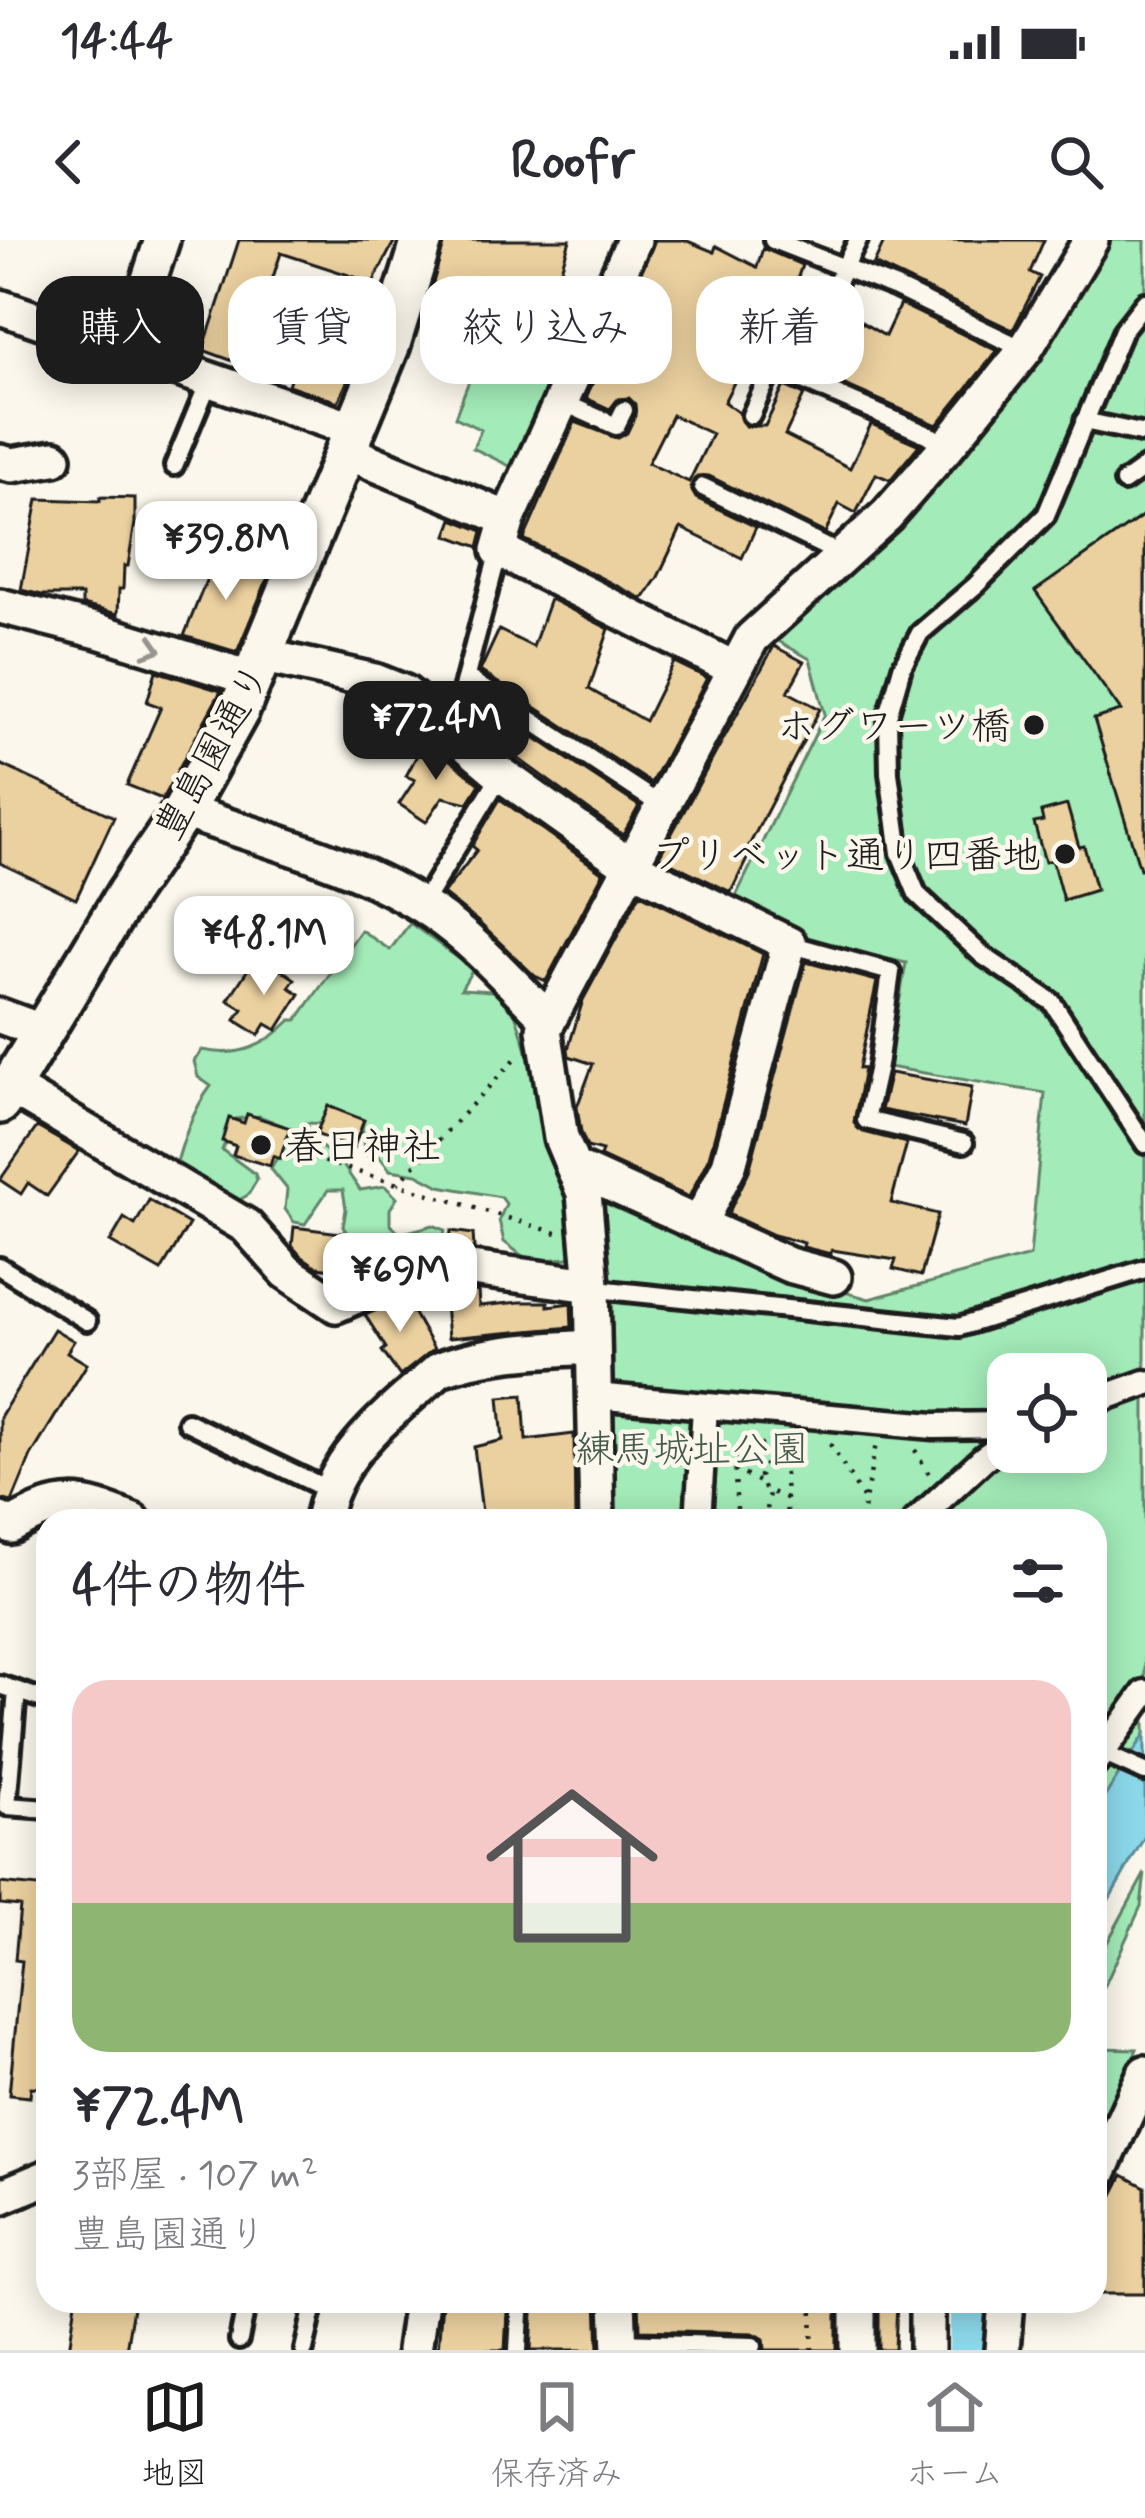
<!DOCTYPE html>
<html lang="ja">
<meta charset="utf-8">
<style>
body{margin:0;font-family:Mynerve,"Klee One",sans-serif;background:#f2f2f3;color:#2b2b33;height:100vh;display:flex;flex-direction:column;font-size:45px;white-space:nowrap}
*{box-sizing:border-box;margin:0}
p{font-size:39px;color:#7c7c81}
.icon{flex:none;width:66px;height:66px;fill:none;stroke:currentColor;stroke-width:2;stroke-linecap:round;stroke-linejoin:round}
.map{position:relative;flex:1;overflow:hidden}
.drawer{position:absolute;left:36px;top:1269px;width:1071px;height:804px;display:flex;flex-direction:column;background:#fff;border-radius:36px;box-shadow:0 6px 30px #0003}
.drawer>*{flex:none}
.hud{position:absolute;left:36px;top:36px;width:1074px;height:108px;display:flex;gap:24px}
.buttons{position:absolute;left:987px;top:1113px;display:grid;gap:24px}
.buttons a{display:grid;place-items:center;width:120px;height:120px;border-radius:24px;background:#fff;box-shadow:0 6px 30px #0003;font-size:60px}
.price{position:absolute;translate:-50% -102px;padding:0 27px;border-radius:24px;background:#fff;color:#222;font-size:39px;line-height:78px;filter:drop-shadow(0 3px 6px #0008)}
.price::after{content:'';position:absolute;left:50%;top:72px;width:36px;height:27px;margin-left:-18px;background:inherit;clip-path:polygon(0 0,100% 0,50% 100%)}
.price.active{background:#1c1c1c;color:#fff}
ul{padding:0;list-style:none}
li{display:grid;align-content:center;gap:24px;height:636px;padding:0 36px}
li span{display:grid;place-items:center;height:372px;border-radius:36px;color:#555}
li>.icon{margin-inline-start:auto}
span .icon{width:216px;height:216px;fill:#fffc;stroke-width:1}
li b{font-size:51px}
h2{display:flex;justify-content:space-between;align-items:center;height:144px;padding:0 36px;font-size:51px}
.pill{padding:0 42px;border-radius:36px;background:#fff;box-shadow:0 6px 30px #0003;font-size:42px;line-height:108px}
.pill.active{background:#1c1c1c;color:#fff}
.status{display:flex;justify-content:space-between;align-items:center;height:84px;padding:0 60px;background:#fff;direction:ltr}
.status svg{height:33px;fill:currentColor}
header{display:flex;justify-content:space-between;align-items:center;height:156px;padding:0 36px;background:#fff;font-size:54px;font-weight:700}
.tab-bar{display:flex;justify-content:space-around;align-items:center;height:168px;border-top:3px solid #e1e1e2;background:#fff;font-size:33px;color:#7c7c81}
.tab-bar a{display:grid;justify-items:center;gap:6px}
.tab-bar .active{color:#1c1c1c}
.map>svg:first-child{display:block}
</style>
<div class="status"><b>14:44</b><svg viewBox="0 0 49 12"><path d="M0 12V9h3v3zM5 12V6h3v6zM10 12V3h3v9zM15 12V0h3v12zM26 1h20v11H26zM47 4h2v5h-2z"/></svg></div>
<header><svg class="icon" aria-label="back" viewBox="0 0 24 24"><path d="M15 5l-7 7 7 7"/></svg>Roofr<svg class="icon" aria-label="search" viewBox="0 0 24 24"><circle cx="10" cy="10" r="6"/><path d="M15 15l6 6"/></svg></header>
<div class="map">
<svg width="1145" height="2110" viewBox="0 0 1145 2110">
<rect width="100%" height="100%" fill="#fbf7ec"/>
<filter id="ink" filterUnits="userSpaceOnUse"><feTurbulence type="fractalNoise" baseFrequency=".00833" numOctaves="2"/><feDisplacementMap in="SourceGraphic" scale="24" xChannelSelector="R" yChannelSelector="G"/><feConvolveMatrix kernelMatrix="1 2 1 2 8 2 1 2 1" color-interpolation-filters="sRGB"/></filter>
<g filter="url(#ink)">
<g fill="#a3ebb8" stroke="#60846a" stroke-width="3" fill-rule="evenodd">
<path d="M 1102,0 L 1145,0 L 1145,1494 L 1095,1572 L 1095,1281 L 610,1281 L 595,950 L 806,1041 L 869,1059 L 1030,1016 L 1045,853 L 888,827 L 906,723 L 809,701 L 732,664 L 825,474 L 810,419 L 773,398 ZM 1008,1134 L 1086,1134 L 1086,1212 L 1008,1212 Z"/>
<polygon points="496,71 575,104 520,231 473,208 481,190 455,177"/>
<path d="M 410,683 L 473,729 L 461,749 L 492,751 L 510,759 L 525,803 L 551,918 L 574,952 L 573,1008 L 569,1018 L 529,1021 L 504,1002 L 499,980 L 506,964 L 501,957 L 440,946 L 417,934 L 390,930 L 380,917 L 364,915 L 362,885 L 307,883 L 312,900 L 340,921 L 360,950 L 385,946 L 397,958 L 390,969 L 390,984 L 400,994 L 433,985 L 445,990 L 441,1009 L 350,1029 L 353,1001 L 343,987 L 346,969 L 343,950 L 328,950 L 305,984 L 294,982 L 285,969 L 287,949 L 271,929 L 286,900 L 282,885 L 259,876 L 236,879 L 222,910 L 255,934 L 257,940 L 248,955 L 234,963 L 174,933 C 182,903 192,871 211,846 L 198,837 L 194,821 L 202,810 C 241,818 265,806 291,780 L 297,780 L 361,690 L 390,710 Z"/>
<polygon points="1145,1633 1141,1666 1095,1767 1095,1725"/>
<polygon points="1097,1808 1137,1809 1095,1910 1095,1814"/>
</g>
<polygon fill="#8bd8ea" stroke="#5f8d98" stroke-width="3" points="1145,1494 1145,1596 1095,1684 1095,1572"/>
<g fill="none" stroke-linecap="round" stroke-linejoin="round">
<polyline stroke="#8bd8ea" stroke-width="48" points="973,2110 975,2061"/>
</g>
<g fill="#ecd1a0" stroke="#1c1c1c" stroke-width="3" fill-rule="evenodd">
<polygon points="239,0 395,0 373,43 281,13 244,125 203,110"/>
<polygon points="445,0 570,0 555,49 583,61 568,95 478,56 466,95 422,82"/>
<path d="M 655,0 L 685,0 L 714,12 L 716,6 L 757,27 L 763,8 L 802,25 L 781,86 L 798,93 L 784,120 L 750,111 L 724,162 L 739,173 L 745,186 L 765,186 L 784,146 L 804,155 L 785,195 L 850,228 L 871,184 L 919,205 L 890,240 L 876,234 L 856,273 L 839,264 L 825,293 L 709,236 L 697,236 L 690,247 L 696,258 L 756,287 L 742,318 L 681,288 L 658,337 L 643,359 L 524,299 L 575,182 L 618,198 L 627,193 L 635,176 L 635,164 L 629,158 L 618,159 L 610,169 L 586,158 ZM 672,175 L 712,194 L 689,242 L 648,223 Z"/>
<polygon points="885,0 1044,0 1030,32 1040,37 1013,90 874,24"/>
<polygon points="900,64 997,111 937,185 808,129 838,68 885,96"/>
<polygon points="308,81 365,102 338,162 288,145"/>
<polygon points="100,257 135,258 135,283 128,326 124,326 123,349 119,349 118,374 82,365 82,355 42,355 21,350 38,259 100,261"/>
<polygon points="1145,274 1145,628 1140,629 1094,479 1121,471 1035,351"/>
<polygon points="453,279 483,291 479,307 447,295"/>
<polygon points="219,308 239,316 236,322 269,335 237,412 184,396"/>
<polygon points="550,359 609,389 589,449 645,481 674,422 707,438 651,543 480,431 499,390 533,407"/>
<polygon points="774,406 804,422 788,452 820,469 744,615 748,617 731,652 659,617"/>
<polygon points="156,431 221,451 162,559 127,545 161,467 147,462"/>
<polygon points="510,481 639,566 623,595 501,506"/>
<polygon points="425,500 480,544 468,563 443,557 426,582 399,564 415,540 406,536"/>
<polygon points="0,524 114,577 76,659 0,623"/>
<polygon points="500,559 603,633 546,741 535,736 477,681 443,654 477,610 472,606"/>
<polygon points="1067,565 1079,607 1084,606 1096,650 1063,660 1052,620 1045,622 1034,583 1043,581 1041,572"/>
<polygon points="640,654 763,714 709,917 689,957 600,916 602,911 587,907 581,892 577,867 593,824 569,816 568,809 583,760"/>
<polygon points="270,722 295,739 289,747 300,754 277,790 266,784 259,795 235,780 243,769 228,760 252,723 264,731"/>
<polygon points="806,722 877,741 859,828 864,829 854,883 863,892 907,903 891,963 938,974 921,1036 893,1029 896,1020 832,1010 831,1014 803,1007 804,1003 774,995 728,974 749,931"/>
<polygon points="890,833 972,847 965,886 881,870"/>
<polygon points="328,866 364,880 353,909 316,894"/>
<polygon points="247,874 290,888 280,919 273,916 270,926 233,915 236,906 222,901 229,878 244,883"/>
<polygon points="37,887 79,911 47,956 28,943 21,954 0,940"/>
<polygon points="149,960 189,984 161,1031 110,1002 124,978 135,985"/>
<polygon points="294,987 348,994 344,1006 350,1008 347,1031 317,1027 301,1016 292,1006"/>
<polygon points="451,991 473,994 474,1008 449,1010"/>
<polygon points="478,1051 479,1066 520,1062 548,1062 548,1066 571,1063 572,1087 448,1098 444,1053"/>
<polygon points="405,1058 434,1109 400,1136 382,1111 386,1108 365,1075"/>
<polygon points="54,1089 74,1101 67,1112 87,1124 31,1216 12,1262 0,1259 0,1177"/>
<polygon points="523,1155 526,1200 574,1194 575,1281 483,1281 474,1207 503,1200 499,1157"/>
<polygon points="0,1643 48,1648 48,1848 31,1847 30,1857 9,1855 22,1721 15,1720 20,1666 0,1664"/>
<polygon points="1123,1935 1145,1947 1145,2054 1100,2054 1101,2003 1095,2000 1095,1973 1102,1976"/>
<polygon points="76,2061 134,2061 126,2110 69,2110"/>
<polygon points="442,2061 516,2061 507,2071 505,2110 438,2110"/>
<polygon points="523,2061 597,2061 599,2110 531,2110 533,2073"/>
<polygon points="639,2061 837,2061 837,2110 765,2110 764,2099 753,2093 640,2090"/>
<polygon points="879,2061 897,2061 895,2110 879,2110"/>
</g>
<g fill="none" stroke-linecap="round" stroke-linejoin="round">
<g stroke="#1c1c1c" stroke-width="26">
<g id="service">
<polyline points="773,0 896,48 1025,110"/>
<polyline points="858,0 791,135 949,204"/>
<polyline points="1145,62 1123,90 1046,275 976,345 920,393 902,427 888,476 889,533 900,613 917,654 982,715 1052,762 1145,904"/>
<polyline points="560,161 616,186 624,170"/>
<polyline points="751,175 772,129 791,135"/>
<polyline points="1084,181 1145,194"/>
<polyline points="174,226 210,139"/>
<polyline points="1124,242 1145,227"/>
<polyline points="703,247 842,315"/>
<polyline points="467,438 662,566"/>
<polyline points="451,493 499,310"/>
<polyline points="421,666 501,534"/>
<polyline points="789,704 891,732 878,826 866,880 964,903"/>
<polyline points="0,1027 87,1081"/>
<polyline points="607,1050 959,1087 1145,1029"/>
<polyline points="187,1182 329,1250"/>
<polyline points="0,1445 48,1461"/>
<polyline points="17,1451 7,1566 48,1569"/>
<polyline points="1109,1516 1145,1532"/>
<polyline points="239,2100 247,2061"/>
<polyline points="620,2102 753,2106"/>
<polyline points="304,2110 315,2061"/>
<polyline points="518,2110 520,2073"/>
</g>
</g>
<g stroke="#1c1c1c" stroke-width="33">
<g id="pedestrian">
<polyline points="594,1156 934,1186 1008,1185"/>
<polyline points="1086,1164 1145,1143"/>
<polyline points="698,1281 705,1167"/>
<polyline points="916,1281 984,1218 1008,1201"/>
<polyline points="1095,1523 1145,1453"/>
</g>
</g>
<g stroke="#1c1c1c" stroke-width="42">
<g id="minor">
<polyline points="634,0 508,279 499,310 735,429"/>
<polyline points="0,67 355,190"/>
<polyline points="126,109 162,0"/>
<polyline points="347,212 508,279"/>
<polyline points="0,222 12,225 54,218"/>
<polyline points="0,366 98,391 253,439"/>
<polyline points="264,416 375,441 405,453 501,534 630,626 789,704 729,925 699,984"/>
<path d="M 183,571 C 266,600 359,623 433,673 C 476,702 512,744 549,780"/>
<polyline points="0,776 44,792"/>
<polyline points="11,847 246,986 287,1032 336,1065 397,1038 471,1029 592,1045"/>
<polyline points="573,927 789,1025 834,1037"/>
<path d="M 0,1280 L 11,1286 C 64,1256 78,1260 133,1281"/>
<path d="M 322,1281 C 332,1215 393,1171 440,1129 C 489,1111 541,1110 592,1107"/>
<polyline points="597,1281 592,1045 584,953 561,898 544,789 752,398 887,275 949,204 1025,110 1091,0"/>
<polyline points="1095,1942 1145,1833"/>
<polyline points="0,1957 48,1937"/>
<polyline points="618,2061 620,2110"/>
<polyline points="858,2061 858,2110"/>
<polyline points="414,2110 421,2061"/>
<polyline points="927,2110 927,2061"/>
<polyline points="1002,2110 1006,2061"/>
</g>
</g>
<g stroke="#1c1c1c" stroke-width="48">
<polyline id="tertiary" points="0,863 127,653 183,571 239,470 390,104 422,0"/>
</g>
<g stroke="#1c1c1c" stroke-width="4.5" stroke-dasharray="3 9" stroke-linecap="butt">
<polyline points="289,714 328,652"/>
<polyline points="290,911 560,994"/>
<polyline points="397,944 519,815"/>
<polyline points="783,1197 787,1281"/>
<polyline points="830,1204 865,1261"/>
<polyline points="915,1210 930,1236"/>
<polyline points="734,1229 761,1243"/>
<path d="M 738,1281 C 737,1261 724,1177 767,1209 L 769,1216 L 760,1236 L 764,1249 L 786,1258"/>
<polyline points="764,1281 769,1253"/>
<polyline points="861,1281 876,1204"/>
<polyline points="812,2110 813,2061"/>
</g>
<use href="#service" stroke="#fbf7ec" stroke-width="16"/>
<use href="#pedestrian" stroke="#fbf7ec" stroke-width="24"/>
<use href="#minor" stroke="#fbf7ec" stroke-width="33"/>
<use href="#tertiary" stroke="#fbf7ec" stroke-width="39"/>
</g>
<defs><path id="oneway-chevron" d="M-2-3.5L2.5 0L-2 3.5" fill="none" stroke-width="1.6" stroke-linecap="round" stroke-linejoin="round" transform="scale(3)"/></defs>
<use stroke="#97948e" href="#oneway-chevron" transform="translate(153 408) rotate(17)"/>
</g>
<g fill="#1c1c1c" stroke="#fbf7ec" stroke-width="4.5">
<circle cx="1034" cy="485" r="12"/>
<circle cx="1065" cy="614" r="12"/>
<circle cx="261" cy="905" r="12"/>
</g>
<g text-anchor="middle" stroke-width="9" stroke-linejoin="round" paint-order="stroke">
<g font-size="39" fill="#1c1c1c" stroke="#fbf7ec" text-anchor="end">
<text x="1010" y="499">ホグワーツ橋</text>
<text x="1041" y="628">プリベット通り四番地</text>
<text x="285" y="919" text-anchor="start">春日神社</text>
</g>
<g font-size="39" fill="#1c1c1c" stroke="#fbf7ec">
<text transform="translate(211 511) rotate(-61)" y="14">豊島園通り</text>
</g>
<g font-size="39" fill="#445a4b" stroke="#fbf7ec">
<text x="692" y="1222">練馬城址公園</text>
</g>
</g>
</svg>
<div class="buttons">
<a><svg class="icon" aria-label="locate" viewBox="0 0 24 24"><circle cx="12" cy="12" r="6"/><path d="M12 2v4M12 18v4M2 12h4M18 12h4"/></svg></a>
</div>
<b class="price" style="left:226px;top:363px">¥39.8M</b>
<b class="price active" style="left:436px;top:543px">¥72.4M</b>
<b class="price" style="left:264px;top:758px">¥48.1M</b>
<b class="price" style="left:400px;top:1095px">¥69M</b>
<div class="hud">
<a class="pill active">購入</a>
<a class="pill">賃貸</a>
<a class="pill">絞り込み</a>
<a class="pill">新着</a>
</div>
<section class="drawer">
<h2>4件の物件<svg class="icon" aria-label="filters" viewBox="0 0 24 24"><path d="M4 7h16M4 17h16"/><circle cx="9" cy="7" r="2"/><circle cx="15" cy="17" r="2"/></svg></h2>
<ul>
<li><span style="background:linear-gradient(#f6c9c9 60%,#8fb573 0)"><svg class="icon" aria-label="home" viewBox="0 0 24 24"><path d="M3 11l9-7 9 7M6 9v11h12V9"/></svg></span><div><b>¥72.4M</b><p>3部屋 · 107 m²</p><p>豊島園通り</p></div></li>
</ul>
</section>
</div>
<nav class="tab-bar">
<a class="active"><svg class="icon" aria-label="map" viewBox="0 0 24 24"><path d="M3 6l6-2 6 2 6-2v14l-6 2-6-2-6 2zM9 4v14M15 6v14"/></svg>地図</a>
<a><svg class="icon" aria-label="saved" viewBox="0 0 24 24"><path d="M7 4h10v16l-5-4-5 4z"/></svg>保存済み</a>
<a><svg class="icon" aria-label="home" viewBox="0 0 24 24"><path d="M3 11l9-7 9 7M6 9v11h12V9"/></svg>ホーム</a>
</nav>
